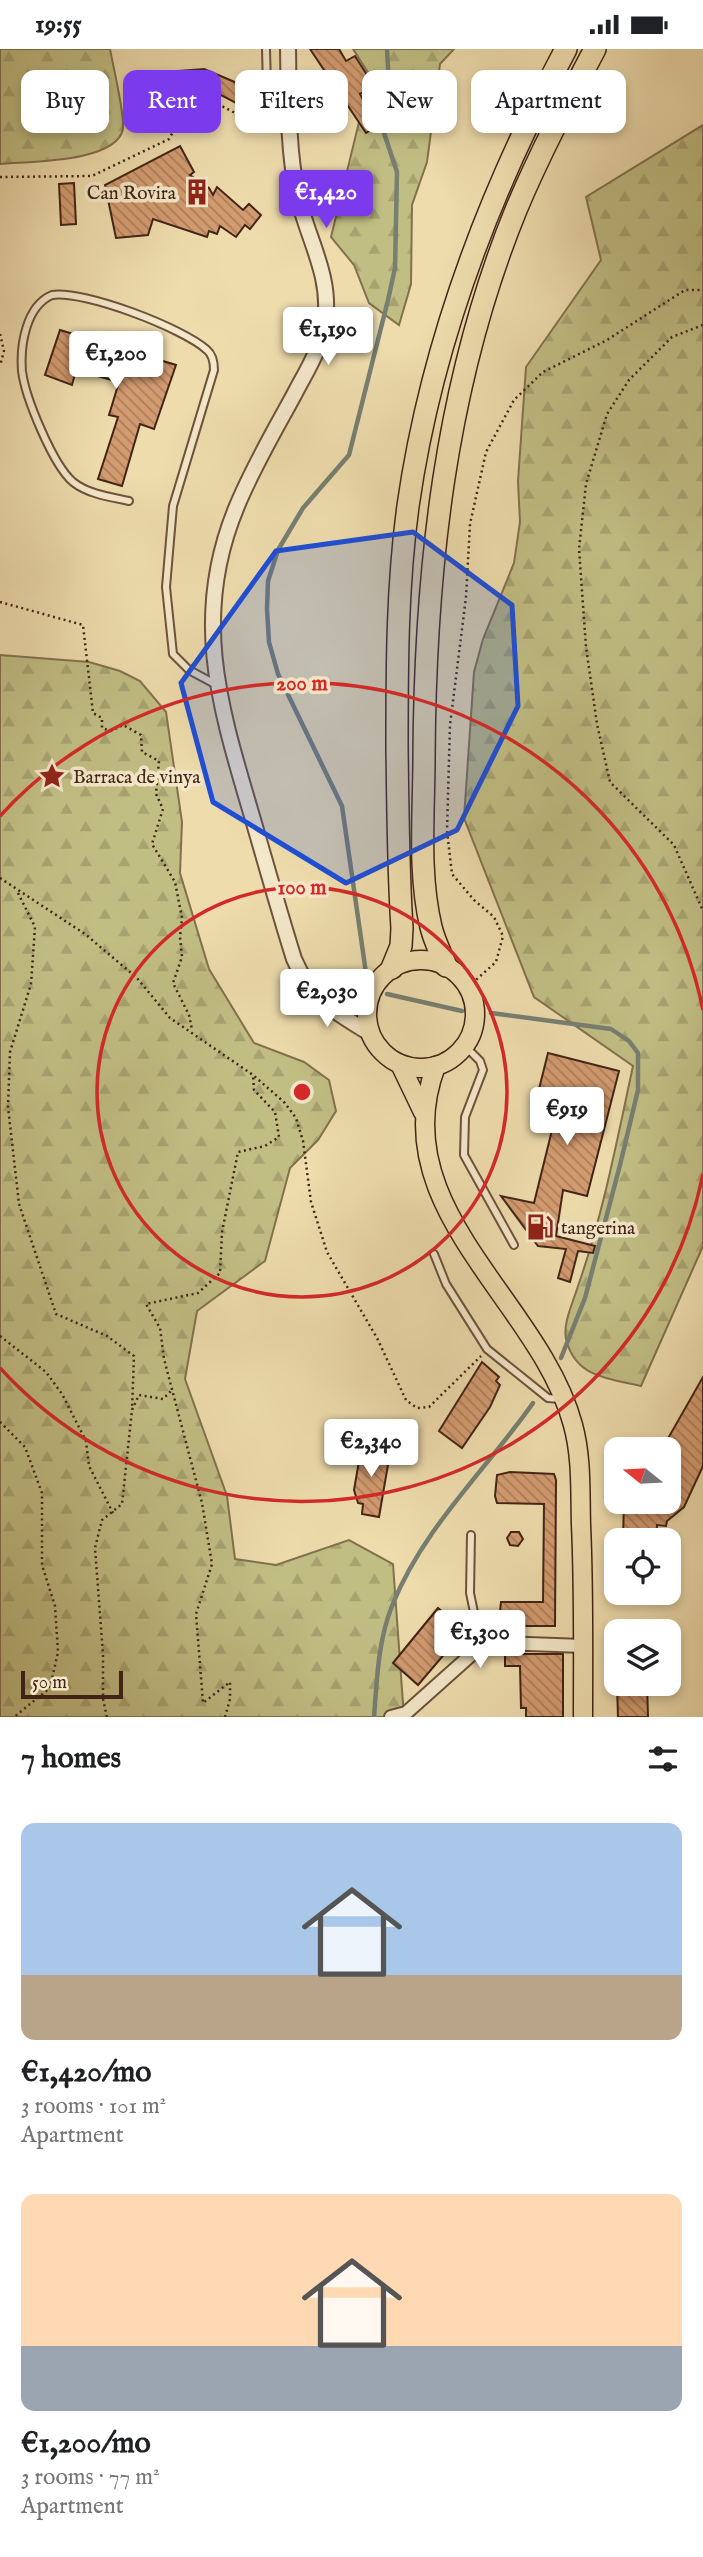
<!DOCTYPE html>
<meta charset="utf-8">
<style>
body{margin:0;font-family:"IM FELL English",serif;background:#f6f6f6;color:#202124;height:100vh;display:flex;flex-direction:column;font-size:26px;white-space:nowrap}
*{box-sizing:border-box;margin:0}
p{font-size:23px;color:#757577}
.icon{flex:none;width:38px;height:38px;fill:none;stroke:currentColor;stroke-width:2;stroke-linecap:round;stroke-linejoin:round}
.map{position:relative;height:1668px;overflow:hidden}
.details{display:flex;flex-direction:column;background:#fff;flex:1}
.details>*{flex:none}
.hud{position:absolute;left:21px;top:21px;width:662px;height:63px;display:flex;gap:14px}
.needle{width:46px;rotate:288deg}
.controls{position:absolute;left:604px;top:1388px;display:grid;gap:14px}
.controls a{display:grid;place-items:center;width:77px;height:77px;border-radius:14px;background:#fff;box-shadow:0 4px 10px #0003;font-size:35px}
.scale{position:absolute;left:21px;bottom:18px;width:102px;box-sizing:border-box;padding-left:7px;border:4px solid #422417;border-top:0;font-size:19px;line-height:24px;white-space:nowrap;color:#422417;-webkit-text-stroke:5px #f4e8ca;paint-order:stroke}
.price{position:absolute;translate:-50% -60px;padding:0 16px;border-radius:7px;background:#fff;color:#222;font-size:23px;line-height:46px;filter:drop-shadow(0 2px 4px #0008)}
.price::after{content:'';position:absolute;left:50%;top:42px;width:21px;height:16px;margin-left:-10px;background:inherit;clip-path:polygon(0 0,100% 0,50% 100%)}
.price.on{background:#7c3aed;color:#fff}
ul{padding:0;list-style:none}
li{display:grid;align-content:center;gap:14px;height:371px;padding:0 21px}
li span{display:grid;place-items:center;height:217px;border-radius:14px;color:#555}
li>.icon{margin-inline-start:auto}
span .icon{width:126px;height:126px;fill:#fffc;stroke-width:1}
li b{font-size:30px}
h2{display:flex;justify-content:space-between;align-items:center;height:84px;padding:0 21px;font-size:30px}
.pill{padding:0 24px;border-radius:14px;background:#fff;box-shadow:0 4px 10px #0003;font-size:24px;line-height:63px}
.pill.on{background:#7c3aed;color:#fff}
.status{display:flex;justify-content:space-between;align-items:center;height:49px;padding:0 35px;background:#fff;direction:ltr}
.status svg{height:19px;fill:currentColor}
.map>svg:first-child{display:block}
</style>
<div class="status"><b>19:55</b><svg viewBox="0 0 49 12"><path d="M0 12V9h3v3zM5 12V6h3v6zM10 12V3h3v9zM15 12V0h3v12zM26 1h20v11H26zM47 4h2v5h-2z"/></svg></div>
<div class="map">
<svg width="703" height="1668" viewBox="0 0 703 1668">
<defs>
<pattern id="forest-firs" width="22" height="20" patternUnits="userSpaceOnUse" patternTransform="scale(1.75)"><rect width="22" height="20" fill="#c1be84"/><path d="M5 1l3.5 6h-7zM16 11l3.5 6h-7z" fill="#a7a371"/></pattern>
<pattern id="building-back-hatch" width="6" height="6" patternUnits="userSpaceOnUse" patternTransform="scale(1.75)"><rect width="6" height="6" fill="#d39b70"/><path d="M-1 5l2 2M0 0l6 6M5-1l2 2" fill="none" stroke="#ad7e5b"/></pattern>
</defs>
<rect width="100%" height="100%" fill="#eedcad"/>
<filter id="stains"><feTurbulence type="fractalNoise" baseFrequency=".00286" numOctaves="4"/><feColorMatrix values="0 0 0 0 .2 0 0 0 0 .09 0 0 0 0 .02 0 0 0 .5 -.17"/></filter>
<radialGradient id="worn" r=".72"><stop offset=".6" stop-color="#630" stop-opacity="0"/><stop offset="1" stop-color="#630" stop-opacity=".3"/></radialGradient>
<g fill="url(#forest-firs)" stroke="#82714e" stroke-width="2">
<path d="M 0,0 L 110,0 C 113,17 125,66 123,80 C 116,114 29,112 0,115 Z"/>
<polygon points="353,0 454,0 440,15 427,113 412,156 411,235 399,276 369,254 354,216 331,188 359,73 376,36"/>
<path d="M 703,76 L 703,1197 L 641,1337 C 610,1330 578,1329 567,1294 C 561,1277 573,1254 578,1237 C 603,1166 617,1091 633,1017 L 534,948 L 464,769 L 474,623 L 483,590 L 514,514 L 520,473 L 518,432 L 526,318 L 601,211 L 586,148 Z"/>
<polygon points="0,606 89,613 120,622 140,632 166,663 182,773 180,824 209,920 254,994 304,1013 329,1031 336,1062 318,1091 290,1119 265,1212 197,1262 185,1330 227,1447 235,1510 276,1516 349,1491 393,1515 404,1668 0,1668"/>
</g>
<g fill="none" stroke-linecap="round" stroke-linejoin="round">
<g stroke="#777f72" stroke-width="4.5">
<polyline points="366,924 342,757 278,625 269,593 267,560 268,532 278,501 303,459 349,406 388,251 395,219 397,123 384,84 390,53 387,0"/>
<polyline points="387,945 462,962"/>
<polyline points="491,964 611,980 629,992 638,1004 638,1041 620,1116 585,1249 561,1309"/>
<path d="M 374,1668 C 377,1630 378,1592 392,1557 C 423,1479 486,1421 533,1354"/>
</g>
</g>
<g fill="url(#building-back-hatch)" stroke="#422417" stroke-width="2">
<polygon points="310,0 339,0 346,12 355,7 374,37 360,45 377,77 366,84"/>
<polygon points="204,20 237,34 236,54 211,41 211,33 178,22"/>
<polygon points="180,97 194,123 190,126 209,139 213,146 217,138 243,161 249,155 261,166 250,180 245,176 236,188 220,177 217,185 209,182 207,188 153,170 148,186 116,189 105,136"/>
<polygon points="74,134 76,175 61,176 59,135"/>
<polygon points="60,281 176,316 154,380 140,375 122,437 98,430 118,368 109,366 119,333 76,321 72,336 45,326"/>
<polygon points="548,1004 619,1022 587,1147 563,1141 556,1187 595,1197 593,1204 578,1202 570,1233 558,1229 566,1200 538,1197 501,1147 534,1154 554,1073 532,1068"/>
<polygon points="482,1313 499,1328 496,1332 500,1336 490,1358 462,1399 439,1382"/>
<polygon points="703,1328 703,1417 684,1458 667,1472 666,1477 657,1476 656,1491 623,1491 624,1452 668,1452 668,1400 662,1400"/>
<polygon points="362,1395 381,1398 380,1402 390,1404 379,1468 362,1465 363,1455 358,1454 354,1441"/>
<polygon points="510,1423 554,1425 556,1431 555,1577 502,1577 499,1572 501,1553 543,1553 544,1455 497,1454 495,1447 497,1426"/>
<polygon points="511,1483 519,1483 523,1490 518,1497 510,1496 507,1489"/>
<polygon points="438,1559 465,1581 418,1636 393,1614"/>
<polygon points="505,1605 563,1605 563,1668 526,1668 526,1659 521,1659 520,1617 505,1617"/>
<polygon points="617,1634 647,1634 648,1668 618,1668"/>
</g>
<g fill="none" stroke-linecap="round" stroke-linejoin="round">
<g stroke="#6d523c" stroke-width="10">
<g id="service">
<polyline points="266,0 268,79"/>
<path d="M 129,452 C 110,448 88,445 73,433 C 53,416 25,348 22,322 C 20,296 26,257 52,246 C 84,241 183,279 207,301 C 213,306 214,314 214,321 L 173,457 L 166,538 L 173,605 L 189,621 L 215,635"/>
<polyline points="465,997 480,1012 483,1021 465,1068 464,1106 514,1196"/>
<polyline points="434,1205 446,1235 487,1300 548,1349 560,1350"/>
<polyline points="471,1486 470,1544 481,1597"/>
</g>
</g>
<g stroke="#6d523c" stroke-width="16">
<polyline id="minor" points="391,1668 406,1664 481,1597 503,1594 583,1597"/>
</g>
<g stroke="#6d523c" stroke-width="18">
<g id="tertiary">
<path d="M 288,0 C 289,47 287,96 297,143 C 305,185 332,226 325,271 C 322,298 307,321 295,344 C 275,381 253,418 237,457 C 192,564 218,652 249,757 C 264,808 278,859 294,910 C 312,952 334,962 371,985"/>
<polyline points="321,947 345,954 372,942"/>
</g>
</g>
<g stroke="#422417" stroke-width="21">
<g id="primary">
<circle cx="421" cy="965" r="54"/>
<polyline points="400,1015 423,1063"/>
<path d="M 436,1017 C 382,1159 540,1252 573,1376 C 582,1409 580,1443 581,1476 C 584,1540 583,1604 583,1668"/>
</g>
</g>
<g stroke="#422417" stroke-width="24">
<g id="motorway">
<path d="M 446,917 C 441,905 434,891 431,878 C 418,824 424,764 424,709 C 425,523 445,335 516,161 C 539,106 567,53 595,0"/>
<path d="M 392,919 L 401,897 L 402,879 C 398,819 398,759 397,699 C 397,618 397,538 408,457 C 431,296 489,143 566,0"/>
</g>
</g>
<g stroke="#422417" stroke-width="2.5" stroke-dasharray="2 3.5" stroke-linecap="butt">
<polyline points="0,128 92,127 169,90 173,83 172,75 129,52 130,36 141,30 193,42 258,76"/>
<polyline points="703,276 672,288 629,331 607,365 586,435 579,500 586,598 597,675 610,733 674,796 703,862"/>
<polyline points="0,285 4,302 0,317"/>
<polyline points="0,553 83,576 93,664 102,669 102,679 111,682 123,676 141,686 142,703 159,712 156,745 163,760 152,795 175,833 182,869 180,888 182,908 173,934 189,966 192,981"/>
<polyline points="0,829 85,885 137,929 170,969 253,1026 284,1053 296,1069 303,1092 311,1153 327,1203 377,1289 406,1351 417,1359 429,1358 481,1307"/>
<polyline points="18,844 35,878 31,935 10,1003 8,1058 19,1155 56,1265 107,1287 134,1307 132,1361"/>
<polyline points="468,938 496,913 503,887 494,868 474,851 452,825 447,782 450,676 466,548 470,475 486,403 514,351 543,323 607,291 685,241 703,241"/>
<polyline points="0,1287 46,1323 62,1345 86,1392 89,1417 113,1464"/>
<polyline points="0,1373 25,1398 42,1444 42,1516 55,1557 58,1603 50,1639 14,1668"/>
<polyline points="107,1668 103,1650 103,1605 95,1499 102,1471 122,1455 132,1361 139,1346 163,1350 172,1341"/>
<polyline points="225,1668 230,1650 230,1633 203,1654 196,1565 212,1515 202,1454 164,1310 160,1279 146,1255 198,1244 220,1224 222,1183 238,1103 265,1097 279,1088 275,1063 254,1041 253,1026"/>
</g>
<use href="#service" stroke="#f4e8ca" stroke-width="6"/>
<use href="#minor" stroke="#f4e8ca" stroke-width="12"/>
<use href="#tertiary" stroke="#f4e8ca" stroke-width="14"/>
<use href="#primary" stroke="#eedcad" stroke-width="18"/>
<use href="#motorway" stroke="#eedcad" stroke-width="21"/>
</g>
<path fill="#1d4ed8" fill-opacity="0.2" stroke="#1d4ed8" stroke-width="5" stroke-linejoin="round" d="M 413,483 L 512,556 L 518,657 L 457,781 L 346,834 L 213,753 L 181,634 L 276,502 Z"/>
<g fill="none" stroke="#d62828" stroke-width="3.5">
<circle cx="302" cy="1043" r="205"/>
<path d="M703 1125A409 409 0 0 1 0 1319M0 767A409 409 0 0 1 703 961"/>
</g>
<defs>
<g id="building-bare" transform="scale(2.1)"><path d="M-4-6H4V6H1V3H-1V6H-4ZM-2.5-4.3h1.7v1.8h-1.7ZM.8-4.3h1.7v1.8H.8ZM-2.5-1h1.7V.8h-1.7ZM.8-1h1.7V.8H.8Z" fill="#8f2418" stroke="#f4e8ca" stroke-width="2.5" paint-order="stroke"/></g>
<g id="sight-bare" transform="scale(2.1)"><path d="M0-6L1.8-2.2L6-1.7L2.9 1.2L3.7 5.4L0 3.3L-3.7 5.4L-2.9 1.2L-6-1.7L-1.8-2.2Z" fill="#8f2418" stroke="#f4e8ca" stroke-width="2.5" paint-order="stroke"/></g>
<g id="fuel-bare" transform="scale(2.1)"><path d="M-5.5-6h7V0h2V4h1.3V-2.5L3-4.5l.8-.8L6-3V5H2.5V1h-1V6h-7ZM-4.2-4.7v3.2H.2V-4.7Z" fill="#8f2418" stroke="#f4e8ca" stroke-width="2.5" paint-order="stroke"/></g>
</defs>
<g fill-rule="evenodd">
<use href="#building-bare" x="197" y="143"/>
<use href="#sight-bare" x="52" y="727"/>
<use href="#fuel-bare" x="540" y="1178"/>
</g>
<g text-anchor="middle" stroke-width="7" stroke-linejoin="round" paint-order="stroke">
<g font-size="19" fill="#422417" stroke="#f4e8ca" text-anchor="start">
<text x="176" y="150" text-anchor="end">Can Rovira</text>
<text x="73" y="734">Barraca de vinya</text>
<text x="561" y="1185">tangerina</text>
</g>
</g>
<circle cx="302" cy="1043" r="10" fill="#d62828" stroke="#f4e8ca" stroke-width="3.5"/>
<g font-size="21" text-anchor="middle" font-weight="bold" fill="#d62828" stroke="#f4e8ca" stroke-width="7" stroke-linejoin="round" paint-order="stroke">
<text x="302" y="641">200 m</text>
<text x="302" y="845">100 m</text>
</g>
<rect width="100%" height="100%" filter="url(#stains)"/>
<rect width="100%" height="100%" fill="url(#worn)"/>
</svg>
<div class="controls">
<a><svg class="needle" viewBox="-14 -14 28 28"><path d="M0-13l5 13h-10z" fill="#e53935"/><path d="M0 13l5-13h-10z" fill="#757577"/></svg></a>
<a><svg class="icon" aria-label="locate" viewBox="0 0 24 24"><circle cx="12" cy="12" r="6"/><path d="M12 2v4M12 18v4M2 12h4M18 12h4"/></svg></a>
<a><svg class="icon" aria-label="layers" viewBox="0 0 24 24"><path d="M12 4l9 5-9 5-9-5zM3 14l9 5 9-5"/></svg></a>
</div>
<div class="scale">50 m</div>
<b class="price on" style="left:326px;top:181px">€1,420</b>
<b class="price" style="left:328px;top:318px">€1,190</b>
<b class="price" style="left:116px;top:342px">€1,200</b>
<b class="price" style="left:327px;top:980px">€2,030</b>
<b class="price" style="left:567px;top:1098px">€919</b>
<b class="price" style="left:371px;top:1430px">€2,340</b>
<b class="price" style="left:480px;top:1621px">€1,300</b>
<div class="hud">
<a class="pill">Buy</a>
<a class="pill on">Rent</a>
<a class="pill">Filters</a>
<a class="pill">New</a>
<a class="pill">Apartment</a>
</div>
</div>
<section class="details">
<h2>7 homes<svg class="icon" aria-label="filters" viewBox="0 0 24 24"><path d="M4 7h16M4 17h16"/><circle cx="9" cy="7" r="2"/><circle cx="15" cy="17" r="2"/></svg></h2>
<ul>
<li><span style="background:linear-gradient(#a9c7e8 70%,#b9a48a 0)"><svg class="icon" aria-label="home" viewBox="0 0 24 24"><path d="M3 11l9-7 9 7M6 9v11h12V9"/></svg></span><div><b>€1,420/mo</b><p>3 rooms · 101 m²</p><p>Apartment</p></div></li>
<li><span style="background:linear-gradient(#ffd9b3 70%,#9aa5b1 0)"><svg class="icon" aria-label="home" viewBox="0 0 24 24"><path d="M3 11l9-7 9 7M6 9v11h12V9"/></svg></span><div><b>€1,200/mo</b><p>3 rooms · 77 m²</p><p>Apartment</p></div></li>
</ul>
</section>
